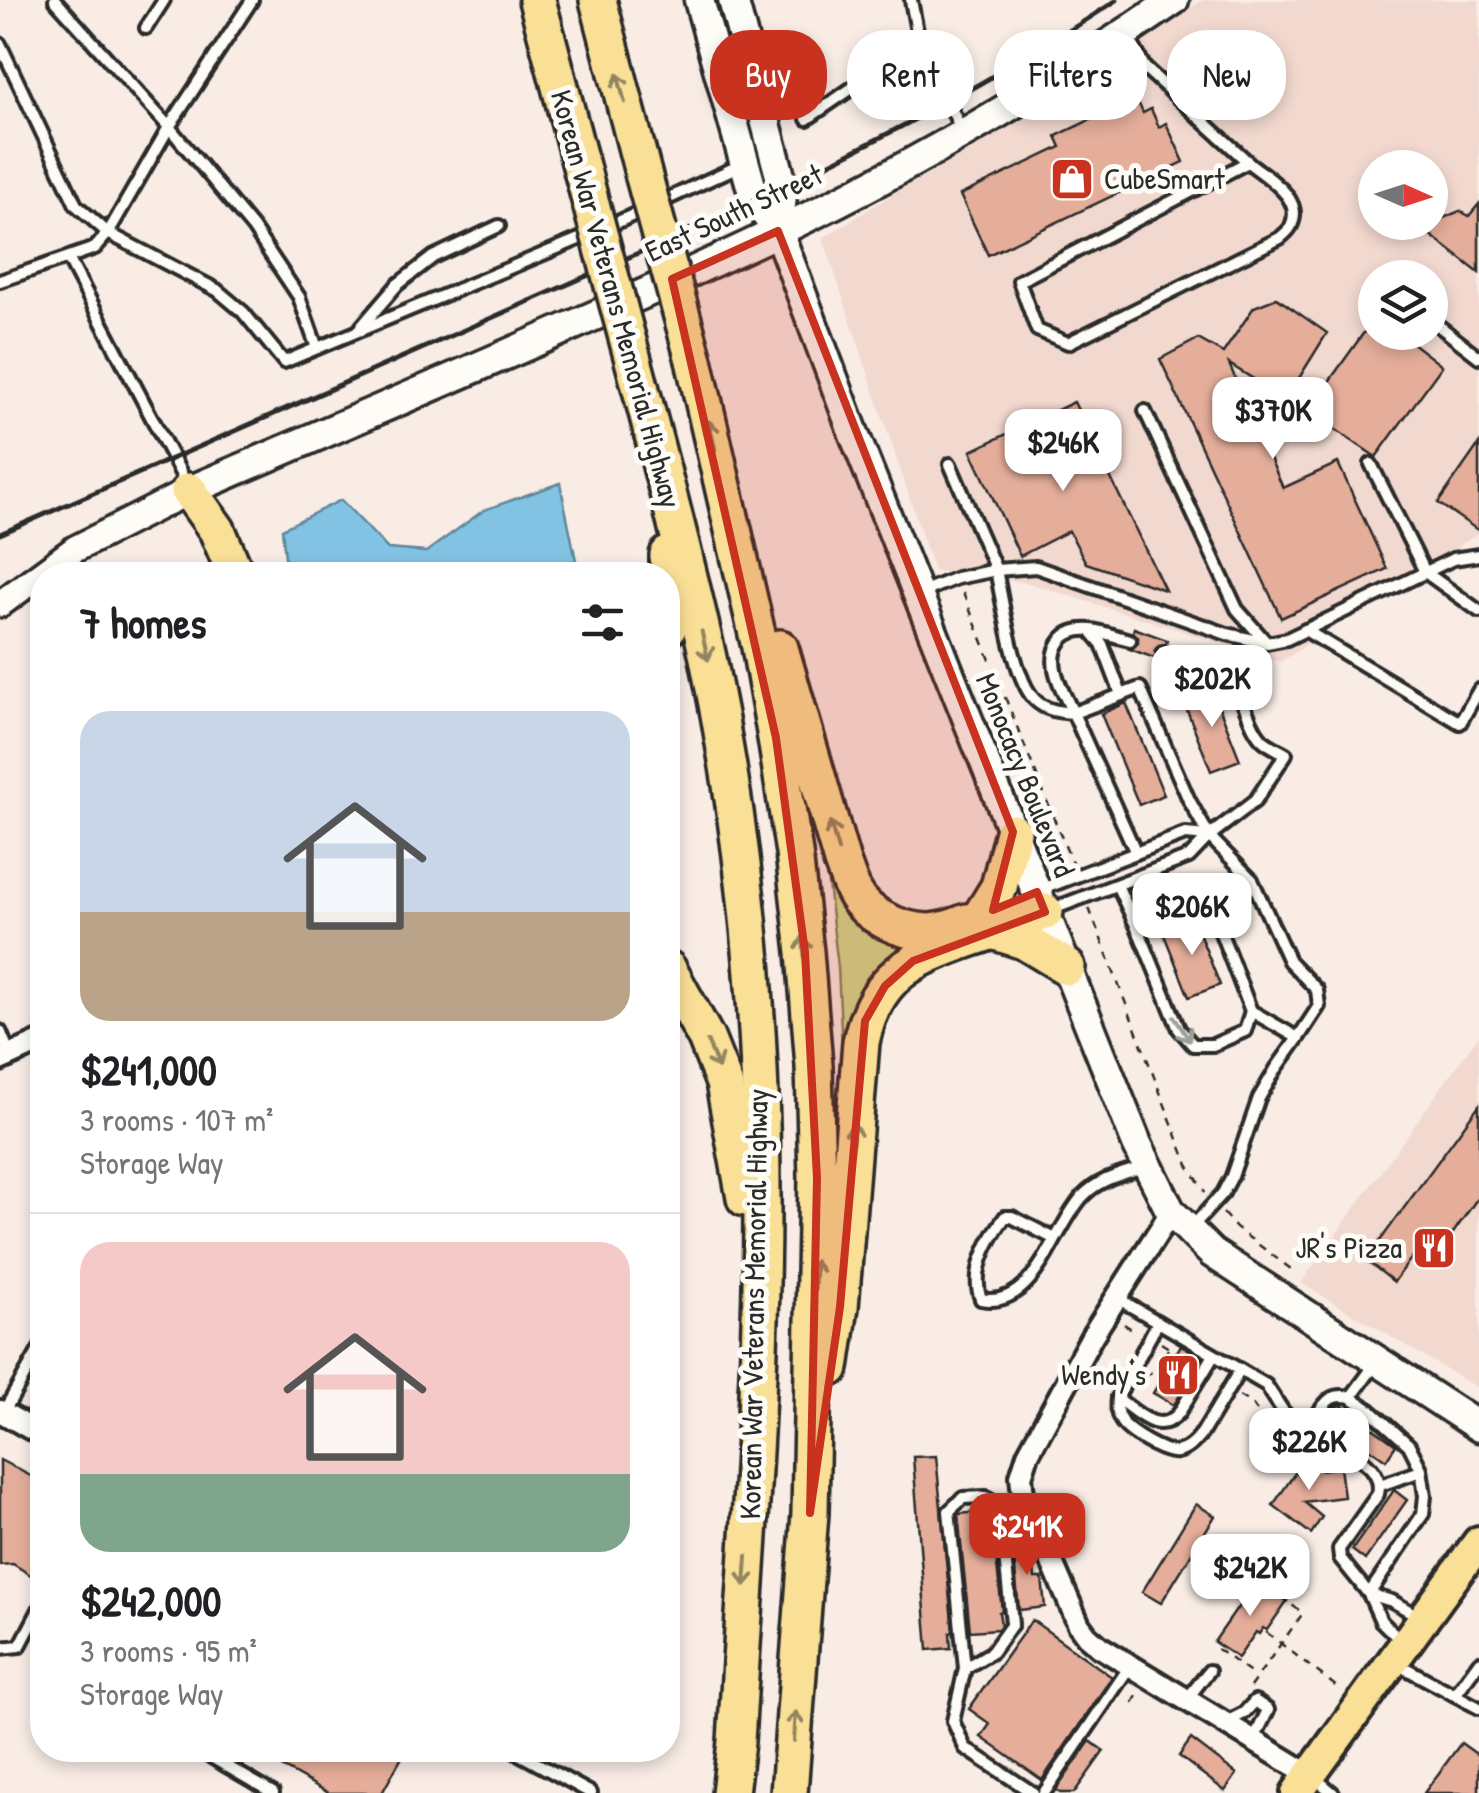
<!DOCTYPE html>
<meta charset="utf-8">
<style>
body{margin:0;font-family:"Patrick Hand",sans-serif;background:#f2f2f2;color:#202124;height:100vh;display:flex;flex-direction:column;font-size:38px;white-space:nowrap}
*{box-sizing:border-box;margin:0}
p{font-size:32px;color:#757577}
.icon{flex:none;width:55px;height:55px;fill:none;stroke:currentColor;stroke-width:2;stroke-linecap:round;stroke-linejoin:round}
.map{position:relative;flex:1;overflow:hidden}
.details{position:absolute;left:30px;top:562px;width:650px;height:1200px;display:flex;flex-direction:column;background:#fff;border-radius:40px;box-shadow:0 5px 15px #0003}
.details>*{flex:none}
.hud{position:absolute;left:710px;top:30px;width:618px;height:90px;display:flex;gap:20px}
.needle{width:65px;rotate:93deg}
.controls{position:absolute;left:1358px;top:150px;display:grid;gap:20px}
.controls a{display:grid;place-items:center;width:90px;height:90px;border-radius:50%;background:#fff;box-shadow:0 5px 15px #0003;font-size:50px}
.price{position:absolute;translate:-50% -85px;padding:0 22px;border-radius:20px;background:#fff;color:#222;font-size:32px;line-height:65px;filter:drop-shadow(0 2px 5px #0008)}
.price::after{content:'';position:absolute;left:50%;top:60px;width:30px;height:22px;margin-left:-15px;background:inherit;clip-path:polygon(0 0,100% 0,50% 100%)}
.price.selected{background:#c8321e;color:#fff}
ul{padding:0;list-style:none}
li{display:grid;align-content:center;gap:20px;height:530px;padding:0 50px}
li+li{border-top:2px solid #e0e0e0}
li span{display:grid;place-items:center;height:310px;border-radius:30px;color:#555}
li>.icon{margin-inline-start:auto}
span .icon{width:180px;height:180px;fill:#fffc;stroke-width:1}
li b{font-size:42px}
h2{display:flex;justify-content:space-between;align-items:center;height:120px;padding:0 50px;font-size:42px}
.chip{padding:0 35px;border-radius:40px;background:#fff;box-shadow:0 5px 15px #0003;font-size:35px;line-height:90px}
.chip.selected{background:#c8321e;color:#fff}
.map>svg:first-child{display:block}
</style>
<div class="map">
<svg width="1479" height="1793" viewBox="0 0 1479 1793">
<rect width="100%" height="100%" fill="#f8ece5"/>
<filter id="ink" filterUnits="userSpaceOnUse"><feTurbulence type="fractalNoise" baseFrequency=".01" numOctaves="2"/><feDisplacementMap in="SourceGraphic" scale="20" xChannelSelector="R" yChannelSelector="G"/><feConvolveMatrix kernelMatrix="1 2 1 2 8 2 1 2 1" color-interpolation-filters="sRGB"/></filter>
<g filter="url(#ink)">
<g fill="#f2d9cf" fill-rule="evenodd">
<path d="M 1203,0 L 1479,0 L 1479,533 L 1280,662 L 1029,583 L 934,571 L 823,238 ZM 1375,168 L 1430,168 L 1430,222 L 1375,222 ZM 1375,278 L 1430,278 L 1430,332 L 1375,332 Z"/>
<polygon points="1479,1035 1479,1389 1301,1283"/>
</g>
<polygon fill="#cedd90" stroke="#7c845e" stroke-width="2.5" points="820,817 833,866 923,943 898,960 845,1116 838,967"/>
<polygon fill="#82c2e3" stroke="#5f8699" stroke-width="2.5" points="560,483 579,575 290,575 286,567 282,529 341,500 388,549 426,552 484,510"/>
<g fill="#e5ae9b" stroke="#2b2b2b" stroke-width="2.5">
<polygon points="1136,98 1143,113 1151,109 1159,127 1166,123 1184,162 988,255 960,195 1061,147 1056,136"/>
<polygon points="1479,204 1479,273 1429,234 1441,219 1460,211 1469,216"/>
<polygon points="1277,298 1327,333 1286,399 1229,364 1283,488 1338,463 1387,569 1281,618 1160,359 1198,339 1223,353 1254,307"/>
<polygon points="1375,317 1375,332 1398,332 1442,366 1376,457 1308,411"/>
<polygon points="1074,402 1165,590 1086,563 1069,531 1020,556 971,451"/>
<polygon points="1479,444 1479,531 1438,503"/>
<polygon points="1134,628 1167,640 1166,644 1159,645 1155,650 1156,656 1160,660 1127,648 1133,648 1138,643 1138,637 1133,632"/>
<polygon points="1212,689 1240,760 1211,771 1183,700"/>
<polygon points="1126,703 1164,795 1139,805 1101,714"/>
<polygon points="1194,920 1220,985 1189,997 1163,932"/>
<polygon points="1479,1105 1479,1196 1435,1259 1420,1246 1394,1282 1366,1260"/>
<polygon points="1181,1345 1202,1358 1174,1405 1153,1393"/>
<polygon points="1341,1405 1396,1445 1386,1460 1326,1417 1335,1407"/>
<polygon points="936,1456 953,1632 950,1633 951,1648 928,1650 913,1457"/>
<polygon points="1306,1457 1321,1470 1340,1467 1344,1497 1304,1502 1322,1517 1311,1534 1273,1505"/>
<polygon points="0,1460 42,1482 42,1582 13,1564 0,1565"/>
<polygon points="1394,1490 1407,1500 1365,1560 1352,1550"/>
<polygon points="1196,1504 1215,1516 1161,1603 1142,1592"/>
<polygon points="991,1511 1002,1611 999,1612 1001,1625 998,1629 970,1631 958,1514"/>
<polygon points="1023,1536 1026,1558 1033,1557 1035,1578 1042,1578 1045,1607 1019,1610 1012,1537"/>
<polygon points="1257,1580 1287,1601 1267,1630 1263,1628 1259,1634 1256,1632 1238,1658 1214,1642"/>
<polygon points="1032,1620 1112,1677 1042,1780 981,1737 990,1724 969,1709"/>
<polygon points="1191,1739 1237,1774 1225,1791 1179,1756"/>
<polygon points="1090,1741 1104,1751 1074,1793 1060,1793 1056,1790"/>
<polygon points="1461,1743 1479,1756 1479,1793 1424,1793"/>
<polygon points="251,1750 406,1750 382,1793 329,1793"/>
</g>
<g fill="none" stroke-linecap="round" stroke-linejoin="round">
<g stroke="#2b2b2b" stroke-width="18">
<g id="service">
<polyline points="55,0 169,127 253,228 299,297 317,348"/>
<polyline points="911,0 919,42 963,133"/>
<polyline points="146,28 164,0"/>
<path d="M 1127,34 L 1145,68 L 1248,162 L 1019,281 L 1037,330 L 1068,343 L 1280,238 C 1284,234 1289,231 1291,226 C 1305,198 1266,177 1248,162"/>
<polyline points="0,44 76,205 108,233 217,290 243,312 284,362 603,229 732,169"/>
<polyline points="807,119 919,42"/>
<polyline points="68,258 187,485"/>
<polyline points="0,281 95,248 108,233 169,127 252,0"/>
<polyline points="1367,298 1375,299"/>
<polyline points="1430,319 1479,357"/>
<polyline points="361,327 397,285 433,257 499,226"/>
<polyline points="1145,411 1237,609 1266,642"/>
<polyline points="950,464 996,570 1036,567 1227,634 1267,643 1287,639 1453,559 1479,555"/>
<polyline points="1371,464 1425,572 1479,611"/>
<path d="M 922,592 L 957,578 L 996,570 C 1003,602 1013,678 1035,700 C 1045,710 1059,712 1073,713 L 1136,853"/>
<polyline points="1305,630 1460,723 1479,690"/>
<polyline points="1091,631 1102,644 1121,694"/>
<path d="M 1130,640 C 1117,637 1104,632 1091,630 C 1080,629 1069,631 1062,639 C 1043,661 1063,691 1073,713 L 1140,688 L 1189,800 L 1209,836 L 1252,880 L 1289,961 L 1317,990 L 1319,1006 L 1298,1038"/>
<polyline points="1117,885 1140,934"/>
<polyline points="1037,891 1185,834 1209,836"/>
<polyline points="1209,902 1252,880"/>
<path d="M 1050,910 L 1189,857 L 1209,836 L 1255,801 L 1286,754 C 1279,750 1270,746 1264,741 C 1249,729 1243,692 1229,674 L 1198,667 L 1163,652"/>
<polyline points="0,1031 10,1055"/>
<path d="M 1191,1228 L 1223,1193 L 1232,1176 L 1259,1098 L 1276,1069 L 1298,1038 L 1251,1011 L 1209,902 C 1187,895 1169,903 1148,914 L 1140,934 L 1179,1029 L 1193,1045 L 1213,1045 L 1245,1031 L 1251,1011"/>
<path d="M 1055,1239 L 1012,1217 L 1005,1217 C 989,1239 970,1272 981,1299 C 1035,1310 1054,1227 1083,1196 C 1100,1178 1123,1174 1146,1166"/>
<path d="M 1117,1298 L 1266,1385 L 1283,1411 L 1294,1422 L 1305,1425 C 1327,1411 1322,1391 1351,1397 L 1377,1362"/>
<path d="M 1158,1322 L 1117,1398 C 1116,1407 1116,1413 1121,1421 C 1127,1432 1164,1454 1177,1452 C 1188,1450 1196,1441 1202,1433 L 1240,1370"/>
<polyline points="1351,1397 1370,1410 1409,1445 1421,1469 1425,1496 1423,1514 1369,1594"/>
<path d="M 1117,1398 C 1137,1412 1158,1437 1179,1413 L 1214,1355"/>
<polyline points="3,1413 42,1345"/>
<path d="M 1316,1418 C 1326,1450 1387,1457 1378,1494 L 1339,1549 L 1340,1558 L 1369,1594 L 1381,1621 L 1403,1643"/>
<polyline points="1380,1485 1421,1471"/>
<polyline points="1369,1594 1392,1601 1418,1616"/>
<polyline points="0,1648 20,1646 42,1604"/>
<polyline points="1394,1662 1455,1695 1479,1662"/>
<polyline points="965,1668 992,1652 1012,1624 1000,1506 986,1497 963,1498 949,1511 965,1668 953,1721 965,1748 1033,1793"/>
<polyline points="1455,1695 1479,1708"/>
<polyline points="1187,1699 1209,1671"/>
<polyline points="1226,1722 1244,1713 1255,1701 1268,1710 1254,1739"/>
<polyline points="199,1750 273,1793"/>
<polyline points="512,1750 591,1793"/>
<polyline points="1315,1778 1333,1793"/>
<polyline points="1044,1793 1130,1666"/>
</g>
</g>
<g stroke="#2b2b2b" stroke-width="28">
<g id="minor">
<polyline points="0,1060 42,1041"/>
<polyline points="1171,1212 1092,1336 1028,1454 1021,1476 1023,1495 1079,1625 1087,1636 1100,1647 1310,1775"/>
<polyline points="0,1411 42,1435"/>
</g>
</g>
<g stroke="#2b2b2b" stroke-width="32">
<polyline id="tertiary" points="0,604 75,549 189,491"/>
</g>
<g stroke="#2b2b2b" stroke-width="35">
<g id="secondary">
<polyline points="699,0 755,200 778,231 854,434 1137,1144 1171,1212 1212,1253 1479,1427"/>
<polyline points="733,0 783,187 778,231"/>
<path d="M 189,491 C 385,406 584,324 777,232 C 915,166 1048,87 1174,0"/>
</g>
</g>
<g stroke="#2b2b2b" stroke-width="38">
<polyline id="primary" points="1297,1793 1479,1542"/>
</g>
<g stroke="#2b2b2b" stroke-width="42">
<g id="motorway">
<polyline points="537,0 590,200"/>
<polyline points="598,0 644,177"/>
<polyline points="694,360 760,647 776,738 794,853 805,952 814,1066 817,1178 810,1513 789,1793"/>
<path d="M 640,386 C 664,476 688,567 708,658 C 736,793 753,932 759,1070 C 770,1294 749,1519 736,1742 L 730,1793"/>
<polyline points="189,491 217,530 236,575"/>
<polyline points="668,628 668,555"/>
<path d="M 780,648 L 842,862 C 846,872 849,883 854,892 C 867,917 901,931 928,932 C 942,932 955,927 967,922"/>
<polyline points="981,916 999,887 1013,832"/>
<polyline points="993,931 1024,941 1067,967"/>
<polyline points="668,969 706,1038 724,1083 745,1198"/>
<path d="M 831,1368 L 840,1307 L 861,1042 C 875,975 912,959 972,938 C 996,930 1020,921 1045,912"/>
</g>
</g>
<g stroke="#2b2b2b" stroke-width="2.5" stroke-dasharray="8 8" stroke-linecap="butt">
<polyline points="963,593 1072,863"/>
<polyline points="1089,908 1188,1165 1205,1192"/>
<polyline points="1223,1213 1236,1228 1291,1269"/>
<polyline points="1124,1324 1136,1332"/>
<polyline points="1161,1343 1177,1353"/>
<polyline points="1145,1377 1158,1367 1168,1349"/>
<polyline points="1239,1396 1252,1404 1274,1434 1302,1456 1307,1455"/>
<polyline points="1266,1632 1337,1687"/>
<polyline points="1217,1649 1256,1677"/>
<polyline points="1250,1687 1303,1613 1289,1603"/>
<polyline points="1133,1703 1138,1694"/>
</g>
<use href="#service" stroke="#fdfcf7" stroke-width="10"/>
<use href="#minor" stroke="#fdfcf7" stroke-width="20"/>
<use href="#tertiary" stroke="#fdfcf7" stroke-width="25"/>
<use href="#secondary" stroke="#fdfcf7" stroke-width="28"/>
<use href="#primary" stroke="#fadf96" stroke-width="30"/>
<use href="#motorway" stroke="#fadf96" stroke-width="35"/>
<path stroke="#2b2b2b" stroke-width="5" d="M 0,534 C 168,461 337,386 505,312 C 715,220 925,127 1117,0"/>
<g stroke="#2b2b2b" stroke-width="42" stroke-linecap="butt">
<g id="motorway-bridge">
<polyline points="644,177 694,360"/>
<polyline points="590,200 640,386"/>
</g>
</g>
<use href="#motorway-bridge" stroke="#fadf96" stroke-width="35"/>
</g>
<defs><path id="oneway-shaft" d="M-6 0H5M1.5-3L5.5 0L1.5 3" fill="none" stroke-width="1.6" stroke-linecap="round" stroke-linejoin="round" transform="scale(2.5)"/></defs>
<g stroke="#928560">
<use href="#oneway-shaft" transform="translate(621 88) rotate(-105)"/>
<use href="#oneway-shaft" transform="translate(712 435) rotate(-103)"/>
<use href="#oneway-shaft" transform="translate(705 646) rotate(77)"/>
<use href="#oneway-shaft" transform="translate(834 836) rotate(-106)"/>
<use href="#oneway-shaft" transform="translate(804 951) rotate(-96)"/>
<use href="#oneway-shaft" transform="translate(713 1055) rotate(68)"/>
<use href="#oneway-shaft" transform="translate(853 1138) rotate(-86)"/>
<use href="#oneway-shaft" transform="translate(815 1275) rotate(-89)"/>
<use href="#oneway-shaft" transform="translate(746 1571) rotate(94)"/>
<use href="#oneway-shaft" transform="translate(795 1726) rotate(-86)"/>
</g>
<use stroke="#9e9e9b" href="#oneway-shaft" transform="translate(1182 1029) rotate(57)"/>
</g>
<path fill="#c8321e" fill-opacity="0.2" stroke="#c8321e" stroke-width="8" stroke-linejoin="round" d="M 778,231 L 1013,832 L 993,910 L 1037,892 L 1045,912 L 913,961 L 885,986 L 865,1021 L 840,1307 L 810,1513 L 817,1178 L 805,952 L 776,738 L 672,279 Z"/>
<defs>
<g id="shop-square" transform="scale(2.25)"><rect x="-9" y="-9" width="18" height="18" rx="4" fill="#c8321e" stroke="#fdfcf7"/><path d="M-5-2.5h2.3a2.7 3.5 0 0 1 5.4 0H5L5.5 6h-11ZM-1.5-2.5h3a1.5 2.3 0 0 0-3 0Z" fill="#fff"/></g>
<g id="restaurant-square" transform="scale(2.25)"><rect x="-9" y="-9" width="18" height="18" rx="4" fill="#c8321e" stroke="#fdfcf7"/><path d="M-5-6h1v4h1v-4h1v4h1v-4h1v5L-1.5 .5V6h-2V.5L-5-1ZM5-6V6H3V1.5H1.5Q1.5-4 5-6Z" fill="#fff"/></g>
</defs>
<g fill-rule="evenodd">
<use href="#shop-square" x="1072" y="179"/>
<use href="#restaurant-square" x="1434" y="1248"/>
<use href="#restaurant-square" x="1178" y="1375"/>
</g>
<g text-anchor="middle" stroke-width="10" stroke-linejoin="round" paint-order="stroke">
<g font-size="30" fill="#2b2b2b" stroke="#fdfcf7" text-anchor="end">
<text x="1104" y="189" text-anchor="start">CubeSmart</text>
<text x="1402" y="1258">JR's Pizza</text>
<text x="1146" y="1385">Wendy's</text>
</g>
<g font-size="30" fill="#2b2b2b" stroke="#fdfcf7">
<text transform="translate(734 213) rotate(-25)" y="10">East South Street</text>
<text transform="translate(616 299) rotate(75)" y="10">Korean War Veterans Memorial Highway</text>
<text transform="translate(1025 775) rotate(68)" y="10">Monocacy Boulevard</text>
<text transform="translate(754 1304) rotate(-89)" y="10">Korean War Veterans Memorial Highway</text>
</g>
</g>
</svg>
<div class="controls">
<a><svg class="needle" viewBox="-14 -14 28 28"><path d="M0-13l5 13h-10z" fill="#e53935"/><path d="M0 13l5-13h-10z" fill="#757577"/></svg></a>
<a><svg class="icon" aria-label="layers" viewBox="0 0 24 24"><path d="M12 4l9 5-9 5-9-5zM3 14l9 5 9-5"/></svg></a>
</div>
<b class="price" style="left:1273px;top:462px">$370K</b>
<b class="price" style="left:1063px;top:494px">$246K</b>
<b class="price" style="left:1212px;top:730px">$202K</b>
<b class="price" style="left:1192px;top:958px">$206K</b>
<b class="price" style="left:1309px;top:1493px">$226K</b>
<b class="price selected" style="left:1027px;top:1578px">$241K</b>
<b class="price" style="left:1250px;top:1619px">$242K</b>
<div class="hud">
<a class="chip selected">Buy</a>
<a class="chip">Rent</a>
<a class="chip">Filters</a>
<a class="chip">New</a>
</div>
<section class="details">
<h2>7 homes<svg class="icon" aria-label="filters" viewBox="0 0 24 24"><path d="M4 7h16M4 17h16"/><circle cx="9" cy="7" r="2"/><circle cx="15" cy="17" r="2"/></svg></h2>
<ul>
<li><span style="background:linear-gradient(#c9d6e8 65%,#b9a48a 0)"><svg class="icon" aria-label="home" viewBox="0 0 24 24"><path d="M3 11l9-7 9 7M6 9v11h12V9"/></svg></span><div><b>$241,000</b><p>3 rooms · 107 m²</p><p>Storage Way</p></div></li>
<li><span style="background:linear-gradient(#f6c9c9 75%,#7fa58c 0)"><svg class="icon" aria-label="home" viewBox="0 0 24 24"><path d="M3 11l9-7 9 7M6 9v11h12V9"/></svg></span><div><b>$242,000</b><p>3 rooms · 95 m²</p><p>Storage Way</p></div></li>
</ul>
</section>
</div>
